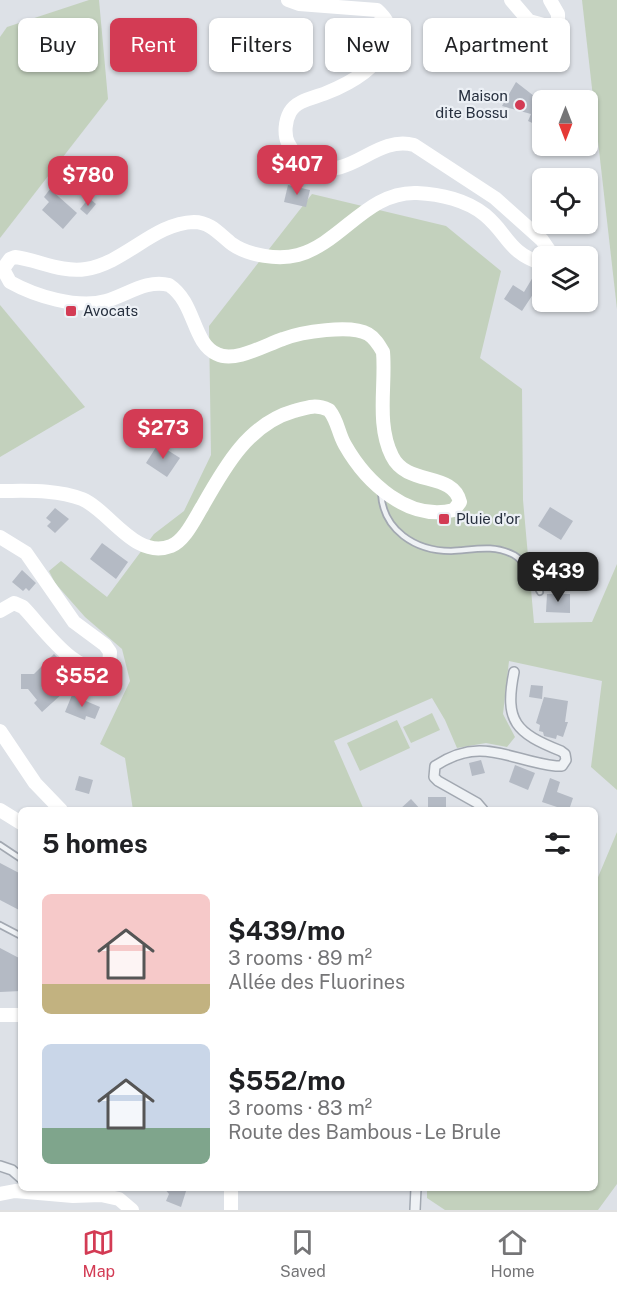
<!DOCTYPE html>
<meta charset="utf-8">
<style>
body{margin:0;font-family:"Public Sans",sans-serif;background:#f2f2f2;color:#202124;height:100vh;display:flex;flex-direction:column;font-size:22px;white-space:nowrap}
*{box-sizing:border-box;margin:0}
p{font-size:20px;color:#757577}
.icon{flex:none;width:33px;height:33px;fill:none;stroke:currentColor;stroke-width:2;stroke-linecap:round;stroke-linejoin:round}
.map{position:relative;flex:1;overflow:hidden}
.side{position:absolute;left:18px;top:807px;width:580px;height:384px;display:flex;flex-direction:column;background:#fff;border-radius:9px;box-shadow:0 2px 4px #0004}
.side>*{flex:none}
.top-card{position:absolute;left:18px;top:18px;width:582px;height:54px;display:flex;gap:12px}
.needle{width:39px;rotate:180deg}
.buttons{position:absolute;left:532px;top:90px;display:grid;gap:12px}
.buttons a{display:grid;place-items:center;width:66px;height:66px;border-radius:9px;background:#fff;box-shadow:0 2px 4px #0004;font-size:30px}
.price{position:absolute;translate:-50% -51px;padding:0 14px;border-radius:12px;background:#d33b54;color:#fff;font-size:20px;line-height:39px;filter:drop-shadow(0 2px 3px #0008)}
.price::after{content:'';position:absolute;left:50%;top:36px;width:18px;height:14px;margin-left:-9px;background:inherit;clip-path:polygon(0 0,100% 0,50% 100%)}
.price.current{background:#222;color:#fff}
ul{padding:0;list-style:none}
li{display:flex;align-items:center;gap:18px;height:150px;padding:0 24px}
li span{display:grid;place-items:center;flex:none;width:168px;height:120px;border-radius:9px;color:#555}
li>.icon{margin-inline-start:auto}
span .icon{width:72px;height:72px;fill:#fffc;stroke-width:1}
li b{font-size:26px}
h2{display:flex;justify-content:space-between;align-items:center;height:72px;padding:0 24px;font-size:26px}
.pill{padding:0 21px;border-radius:9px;background:#fff;box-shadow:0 2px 4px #0004;font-size:21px;line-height:54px}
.pill.current{background:#d33b54;color:#fff}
.menu{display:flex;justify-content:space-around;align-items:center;height:84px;border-top:2px solid #e0e0e0;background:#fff;font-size:16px;color:#757577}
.menu a{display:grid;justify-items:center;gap:3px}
.menu .current{color:#d33b54}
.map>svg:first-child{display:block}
</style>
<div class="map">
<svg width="617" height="1210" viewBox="0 0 617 1210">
<rect width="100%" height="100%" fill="#dde1e7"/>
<g fill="#c3d1bd">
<polygon points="89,0 99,0 108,99 0,238 0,37 7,27"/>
<polygon points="582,0 617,0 617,309"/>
<polygon points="312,194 446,226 501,271 480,358 522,389 523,500 534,623 592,622 617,564 617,790 591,767 602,681 509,661 503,714 515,737 507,747 486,743 457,748 445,720 432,698 334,741 364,810 133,810 125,758 100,744 130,681 122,649 85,617 55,583 49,571 61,561 107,597 154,534 184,511 211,455 209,326"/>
<polygon points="0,305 85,407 0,457"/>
<polygon points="432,713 440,730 411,743 403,727"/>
<polygon points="397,720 410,748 360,771 347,743"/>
<polygon points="617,832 617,1184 598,1210 445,1210 427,1198 427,1188 596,1188 596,882"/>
</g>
<g fill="#b4bac4">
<polygon points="510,29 512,38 505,40 506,45 501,46 502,49 489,52 487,41 493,40 491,33"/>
<polygon points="516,82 543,103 543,128 528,121 531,114 502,106"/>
<polygon points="288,185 310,190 306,207 284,202"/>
<polygon points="50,189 77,213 63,229 42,210 49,202 44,197"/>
<polygon points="89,198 96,204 87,215 80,209"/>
<polygon points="533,277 541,282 522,311 504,299 513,285 524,292"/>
<polygon points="158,444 180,458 167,477 146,463"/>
<polygon points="550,507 573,521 561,540 538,526"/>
<polygon points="55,508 69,519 55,533 47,526 51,522 46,518"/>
<polygon points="102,543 128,562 116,579 90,559"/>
<polygon points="22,570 36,583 29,591 26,588 23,591 12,582"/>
<polygon points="547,594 570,594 570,613 546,612"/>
<polygon points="54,654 62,662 58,666 69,678 63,693 42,712 34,703 37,700 28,689 21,689 21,674 34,674"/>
<polygon points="531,685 543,686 542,699 529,697"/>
<polygon points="72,695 100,707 95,719 86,716 85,720 65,712"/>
<polygon points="544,697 568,701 565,722 568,722 563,737 557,735 556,739 544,736 543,732 539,731 540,725 536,723"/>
<polygon points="481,760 485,773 472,776 469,763"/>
<polygon points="515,765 535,773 528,790 509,782"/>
<polygon points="79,776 93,780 89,794 75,790"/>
<polygon points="550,778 560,782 557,792 573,798 569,810 556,810 557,807 542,802"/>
<rect x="428" y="797" width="18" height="11"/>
<polygon points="411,799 421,810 399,810"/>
<polygon points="0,863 21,874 21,911 0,900"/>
<polygon points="0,948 19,958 21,991 0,992"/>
<polygon points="164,1188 187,1188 181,1207 166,1201 169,1194"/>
</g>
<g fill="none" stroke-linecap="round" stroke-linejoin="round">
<g stroke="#a2a8b1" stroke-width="8">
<g id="lane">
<path d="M 381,493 C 383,530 415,551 451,551 C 473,550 493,544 514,555 C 526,562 533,580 540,592"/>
<polyline points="0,845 21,859"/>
<polyline points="0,925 21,936"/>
</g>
</g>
<g stroke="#a2a8b1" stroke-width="12">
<g id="street">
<path d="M 483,810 L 477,803 L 438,781 L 434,777 L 435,766 C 482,735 510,761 556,766 L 562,766 L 566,760 L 565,754 L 561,751 C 516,733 504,722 514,672"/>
<polyline points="0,1166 12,1170 21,1178"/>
<polyline points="415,1210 416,1188"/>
</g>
</g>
<use href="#lane" stroke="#eff2f5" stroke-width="4.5"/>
<use href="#street" stroke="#eff2f5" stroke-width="9"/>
<g stroke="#fff" stroke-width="14">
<path d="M 288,0 L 299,4 L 377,10 C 388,20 394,32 387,46 C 375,69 349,84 326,93 C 314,98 297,100 290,112 C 285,121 284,134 288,143 C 293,153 301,161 311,165 C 351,182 374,135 414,145 L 495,198 L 542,240 L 553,256"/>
<polyline points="511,0 529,21 551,27 558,21 558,14 550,0"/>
<path d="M 0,491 C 27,491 56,489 82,499 C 110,511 135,560 171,546 C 185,540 194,520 202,507 C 224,468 248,424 294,411 C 308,407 316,404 329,410 C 338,421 338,433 345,445 C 366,482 408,522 454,510 L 460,502 C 453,471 407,487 392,456 C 376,424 386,385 383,352 C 379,345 375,338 368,334 C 351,324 301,332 283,339 C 265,345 235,363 217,354 C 192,343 196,303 169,285 C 147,279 127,295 106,301 C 77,309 35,296 10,282 L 3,269 L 10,259 L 15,257 C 38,260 62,273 86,269 C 125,263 154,223 194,222 C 211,222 220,235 232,244 C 249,256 279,260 298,255 C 342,243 367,191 417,193 C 440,194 467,200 485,215 C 509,235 507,252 543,264"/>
<path d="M 0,537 L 26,553 L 74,622 L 105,645 L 110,652 L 109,666 C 78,681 42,626 23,607 L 14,603 L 0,611"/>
<polyline points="0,731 35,783 61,810"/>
<polyline points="0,810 21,823"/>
<polyline points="0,1015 21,1015"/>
<polyline points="0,1194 15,1191 73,1196 101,1195 119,1199 132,1210"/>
<polyline points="231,1210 231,1188"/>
</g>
</g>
<g fill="#d33b54" stroke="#ecf0f5" stroke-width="2">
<circle cx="520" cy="105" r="6"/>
<rect x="65" y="305" width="12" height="12" rx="3"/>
<rect x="438" y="513" width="12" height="12" rx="3"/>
</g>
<g text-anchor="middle" stroke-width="4.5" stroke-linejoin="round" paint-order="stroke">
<g font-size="15" fill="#262f3e" stroke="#ecf0f5" text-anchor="start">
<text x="508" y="101" text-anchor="end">Maison<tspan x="508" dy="17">dite Bossu</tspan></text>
<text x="83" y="316">Avocats</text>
<text x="456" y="524">Pluie d'or</text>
</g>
</g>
</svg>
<div class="buttons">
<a><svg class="needle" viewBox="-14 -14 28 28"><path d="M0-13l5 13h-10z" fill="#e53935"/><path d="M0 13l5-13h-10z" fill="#757577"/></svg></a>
<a><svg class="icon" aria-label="locate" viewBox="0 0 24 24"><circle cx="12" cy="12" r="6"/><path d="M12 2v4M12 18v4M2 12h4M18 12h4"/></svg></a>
<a><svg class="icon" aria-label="layers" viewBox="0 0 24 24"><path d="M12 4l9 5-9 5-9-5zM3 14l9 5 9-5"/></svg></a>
</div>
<b class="price" style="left:297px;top:196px">$407</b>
<b class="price" style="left:88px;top:207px">$780</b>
<b class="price" style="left:163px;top:460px">$273</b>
<b class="price current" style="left:558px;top:603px">$439</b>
<b class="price" style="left:82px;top:708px">$552</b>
<div class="top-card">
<a class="pill">Buy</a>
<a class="pill current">Rent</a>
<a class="pill">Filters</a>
<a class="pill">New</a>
<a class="pill">Apartment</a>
</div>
<section class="side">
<h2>5 homes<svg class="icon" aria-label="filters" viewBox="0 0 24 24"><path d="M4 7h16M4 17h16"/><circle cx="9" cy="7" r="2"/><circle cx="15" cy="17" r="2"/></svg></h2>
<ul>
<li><span style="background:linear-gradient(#f6c9c9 75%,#c2b280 0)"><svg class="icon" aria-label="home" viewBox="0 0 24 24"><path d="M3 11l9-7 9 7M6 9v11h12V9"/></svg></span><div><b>$439/mo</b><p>3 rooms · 89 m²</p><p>Allée des Fluorines</p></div></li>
<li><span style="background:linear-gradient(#c9d6e8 70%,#7fa58c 0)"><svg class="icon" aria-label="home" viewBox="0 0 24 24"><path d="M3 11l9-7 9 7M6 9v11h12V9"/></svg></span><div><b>$552/mo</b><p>3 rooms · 83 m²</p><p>Route des Bambous - Le Brule</p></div></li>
</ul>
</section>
</div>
<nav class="menu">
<a class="current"><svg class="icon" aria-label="map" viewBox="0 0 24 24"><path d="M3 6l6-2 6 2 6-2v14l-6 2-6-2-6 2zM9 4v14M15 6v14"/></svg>Map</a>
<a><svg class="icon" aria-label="saved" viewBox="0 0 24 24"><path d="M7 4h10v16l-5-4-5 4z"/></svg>Saved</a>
<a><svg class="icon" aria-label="home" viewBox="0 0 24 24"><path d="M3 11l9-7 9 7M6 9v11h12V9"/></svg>Home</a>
</nav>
